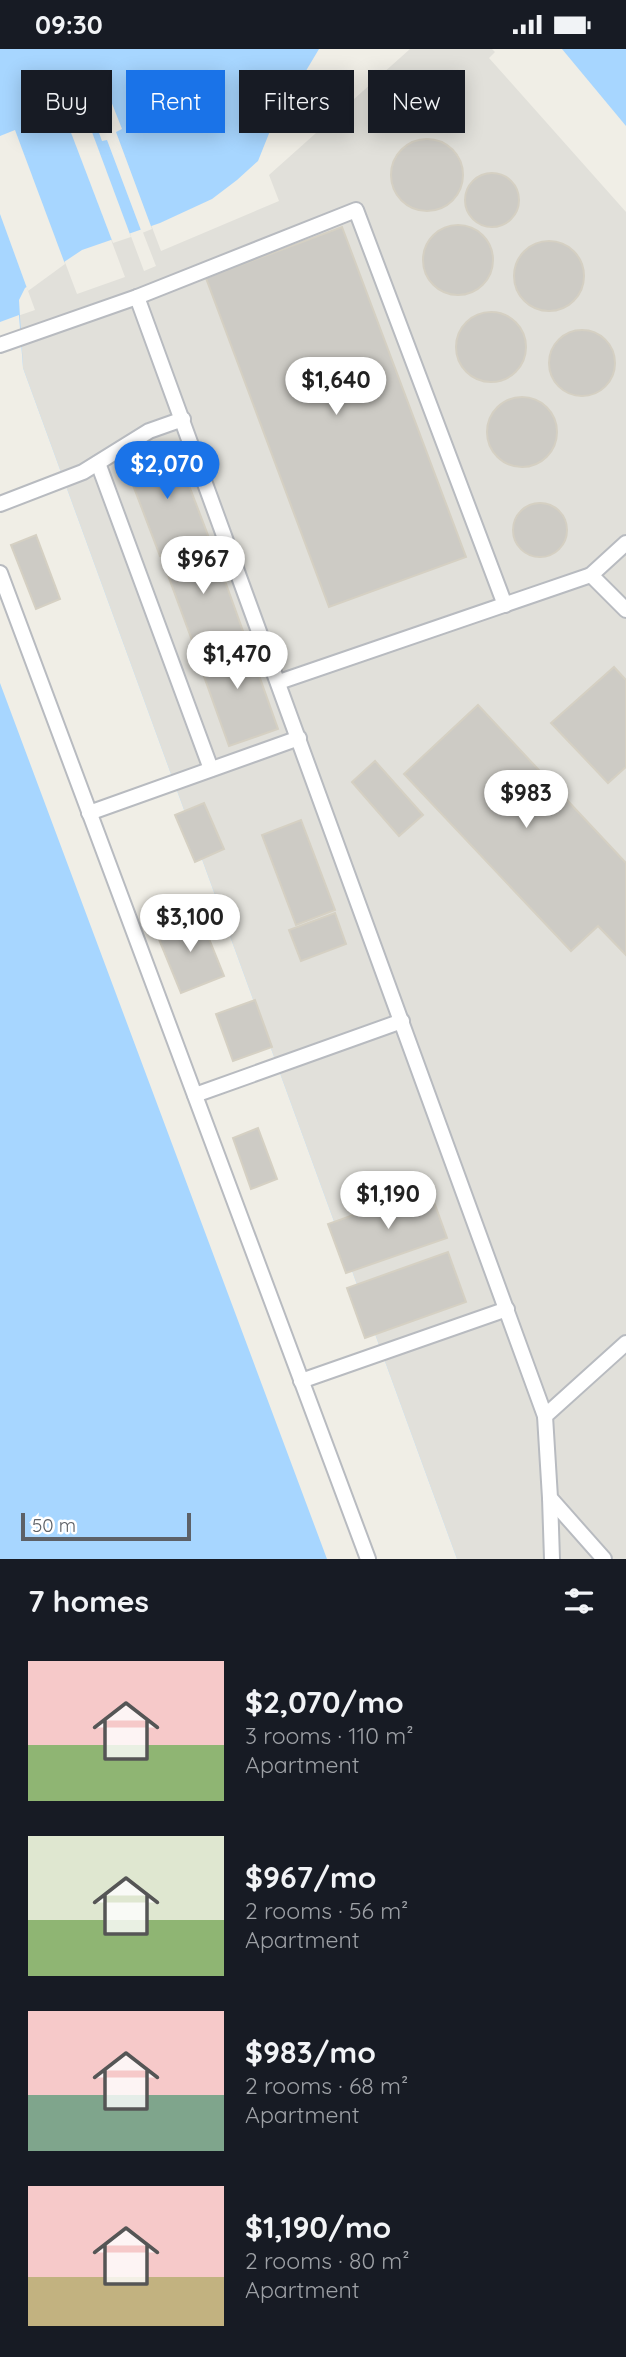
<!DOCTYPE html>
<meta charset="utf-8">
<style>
body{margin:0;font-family:Quicksand,sans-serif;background:#242831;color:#f1f3f6;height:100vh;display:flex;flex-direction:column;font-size:26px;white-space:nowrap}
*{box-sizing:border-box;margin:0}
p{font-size:23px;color:#9ea1a6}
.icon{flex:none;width:38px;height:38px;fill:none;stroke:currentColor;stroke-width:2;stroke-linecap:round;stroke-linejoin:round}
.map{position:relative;height:1510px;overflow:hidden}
.details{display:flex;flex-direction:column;background:#171b24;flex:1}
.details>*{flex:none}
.banner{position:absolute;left:21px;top:21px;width:584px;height:63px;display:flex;gap:14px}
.scale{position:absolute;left:21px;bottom:18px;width:170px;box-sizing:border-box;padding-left:7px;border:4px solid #5d6167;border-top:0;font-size:19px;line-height:24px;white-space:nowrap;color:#5d6167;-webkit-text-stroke:5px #fff;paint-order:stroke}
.price{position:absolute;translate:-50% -60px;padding:0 16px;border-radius:24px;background:#fff;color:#222;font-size:23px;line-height:46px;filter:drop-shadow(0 2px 4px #0008)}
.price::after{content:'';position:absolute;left:50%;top:42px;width:21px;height:16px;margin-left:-10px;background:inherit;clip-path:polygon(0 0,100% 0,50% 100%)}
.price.on{background:#1a73e8;color:#fff}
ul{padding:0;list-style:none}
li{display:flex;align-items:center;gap:21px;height:175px;padding:0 28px}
li span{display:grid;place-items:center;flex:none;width:196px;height:140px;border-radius:0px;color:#555}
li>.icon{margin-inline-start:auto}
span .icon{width:84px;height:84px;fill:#fffc;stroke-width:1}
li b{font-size:30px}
h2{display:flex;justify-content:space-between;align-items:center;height:84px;padding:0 28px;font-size:30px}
.chip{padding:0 24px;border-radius:0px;background:#171b24;box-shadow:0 4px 18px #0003;font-size:24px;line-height:63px}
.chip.on{background:#1a73e8;color:#fff}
.status{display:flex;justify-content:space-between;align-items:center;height:49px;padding:0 35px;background:#171b24;direction:ltr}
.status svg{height:19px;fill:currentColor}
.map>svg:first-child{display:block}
</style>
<div class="status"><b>09:30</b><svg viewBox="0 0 49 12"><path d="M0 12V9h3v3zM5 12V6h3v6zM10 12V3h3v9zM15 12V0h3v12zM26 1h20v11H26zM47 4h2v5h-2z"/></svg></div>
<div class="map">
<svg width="626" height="1510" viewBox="0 0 626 1510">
<rect width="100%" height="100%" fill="#f0eee6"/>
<polygon fill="#e1e0da" points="410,0 492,0 495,3 489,9 626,163 626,1510 327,1510 0,273 35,261 0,165 15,81 77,245 125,228 70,81 89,75 144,222 156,217 107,91 116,83 161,202 279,152 269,126"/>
<g fill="#a7d6ff">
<polygon points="0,0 319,0 270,82 258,112 237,131 212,150 160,174 82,201 25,239 19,251 23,319 457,1510 0,1510"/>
<polygon points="562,0 626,0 626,77"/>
</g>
<g fill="#f0eee6">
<polygon points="111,52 122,80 116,83 152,180 142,184 107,91 102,92 90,59"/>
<polygon points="89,75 131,188 113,194 70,81"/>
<polygon points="15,81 65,215 28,242 0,165 0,87"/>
<polygon points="19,266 23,319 457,1510 327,1510 0,634 0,273"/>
</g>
<g fill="#cdcbc5" stroke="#d5d0c3" stroke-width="2">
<circle cx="427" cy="126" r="36"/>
<circle cx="492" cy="151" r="27"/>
<circle cx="458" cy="211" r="35"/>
<polygon points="342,178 466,508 329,558 206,229"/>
<circle cx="549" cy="227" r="35"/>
<circle cx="491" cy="298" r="35"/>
<circle cx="582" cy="314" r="33"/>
<circle cx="522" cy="383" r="35"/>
<polygon points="174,397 209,489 160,507 125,415"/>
<circle cx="540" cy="481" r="27"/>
<polygon points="36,486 60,550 36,560 11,496"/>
<polygon points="211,493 244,585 196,602 162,510"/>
<polygon points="245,587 278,680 229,697 196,605"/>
<polygon points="614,618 626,631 626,718 608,734 551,674"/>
<polygon points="478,656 626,814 626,906 598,877 571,902 404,725"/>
<polygon points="375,712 423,766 399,787 352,733"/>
<polygon points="204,754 224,800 195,813 175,766"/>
<polygon points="301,771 335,861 296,876 262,786"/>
<polygon points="335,864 346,895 301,912 289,881"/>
<polygon points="199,865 224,927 181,944 156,883"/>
<polygon points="255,951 272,998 233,1012 216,965"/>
<polygon points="258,1079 277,1130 251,1140 233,1089"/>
<polygon points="429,1139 447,1189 346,1224 328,1175"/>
<polygon points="448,1203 466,1253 365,1289 347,1239"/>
</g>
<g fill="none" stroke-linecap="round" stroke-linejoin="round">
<g stroke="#b8bbc0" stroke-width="18">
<g id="lane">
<polyline points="137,248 545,1367"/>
<polyline points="0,296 137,248 356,161 505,556"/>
<polyline points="98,414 211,720"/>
<polyline points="0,455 83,423 149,382 183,370"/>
<polyline points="0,524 368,1510"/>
<polyline points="591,526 626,494"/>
<polyline points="279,633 591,526 626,561"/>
<polyline points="89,764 299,689"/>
<polyline points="195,1046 402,972"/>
<polyline points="301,1332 507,1260"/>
<polyline points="550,1449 552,1510"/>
<polyline points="604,1510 550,1449 545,1367 626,1294"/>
</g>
</g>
<use href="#lane" stroke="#fff" stroke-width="14"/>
</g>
</svg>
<div class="scale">50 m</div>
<b class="price" style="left:336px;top:368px">$1,640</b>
<b class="price on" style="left:167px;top:452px">$2,070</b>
<b class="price" style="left:203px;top:547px">$967</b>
<b class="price" style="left:237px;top:642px">$1,470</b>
<b class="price" style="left:526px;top:781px">$983</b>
<b class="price" style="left:190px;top:905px">$3,100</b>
<b class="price" style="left:388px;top:1182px">$1,190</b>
<div class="banner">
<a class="chip">Buy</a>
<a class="chip on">Rent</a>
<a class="chip">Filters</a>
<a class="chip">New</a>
</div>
</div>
<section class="details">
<h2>7 homes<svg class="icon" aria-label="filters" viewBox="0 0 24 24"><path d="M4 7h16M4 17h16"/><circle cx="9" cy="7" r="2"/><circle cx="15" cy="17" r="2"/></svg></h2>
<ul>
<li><span style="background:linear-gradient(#f6c9c9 60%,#8fb573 0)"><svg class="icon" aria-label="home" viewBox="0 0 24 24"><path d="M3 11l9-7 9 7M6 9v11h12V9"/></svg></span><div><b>$2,070/mo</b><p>3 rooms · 110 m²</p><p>Apartment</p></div></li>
<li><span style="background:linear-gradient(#dfe7d0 60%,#8fb573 0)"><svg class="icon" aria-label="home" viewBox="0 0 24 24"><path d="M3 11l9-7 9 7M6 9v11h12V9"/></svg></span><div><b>$967/mo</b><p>2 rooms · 56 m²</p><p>Apartment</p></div></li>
<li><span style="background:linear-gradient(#f6c9c9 60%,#7fa58c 0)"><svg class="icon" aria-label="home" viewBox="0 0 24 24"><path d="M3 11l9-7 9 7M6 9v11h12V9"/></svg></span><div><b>$983/mo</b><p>2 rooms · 68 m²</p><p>Apartment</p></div></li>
<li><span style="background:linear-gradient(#f6c9c9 65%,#c2b280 0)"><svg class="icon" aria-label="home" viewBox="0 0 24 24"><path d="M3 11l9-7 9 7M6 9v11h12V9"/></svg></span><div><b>$1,190/mo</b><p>2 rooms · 80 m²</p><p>Apartment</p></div></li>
</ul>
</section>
